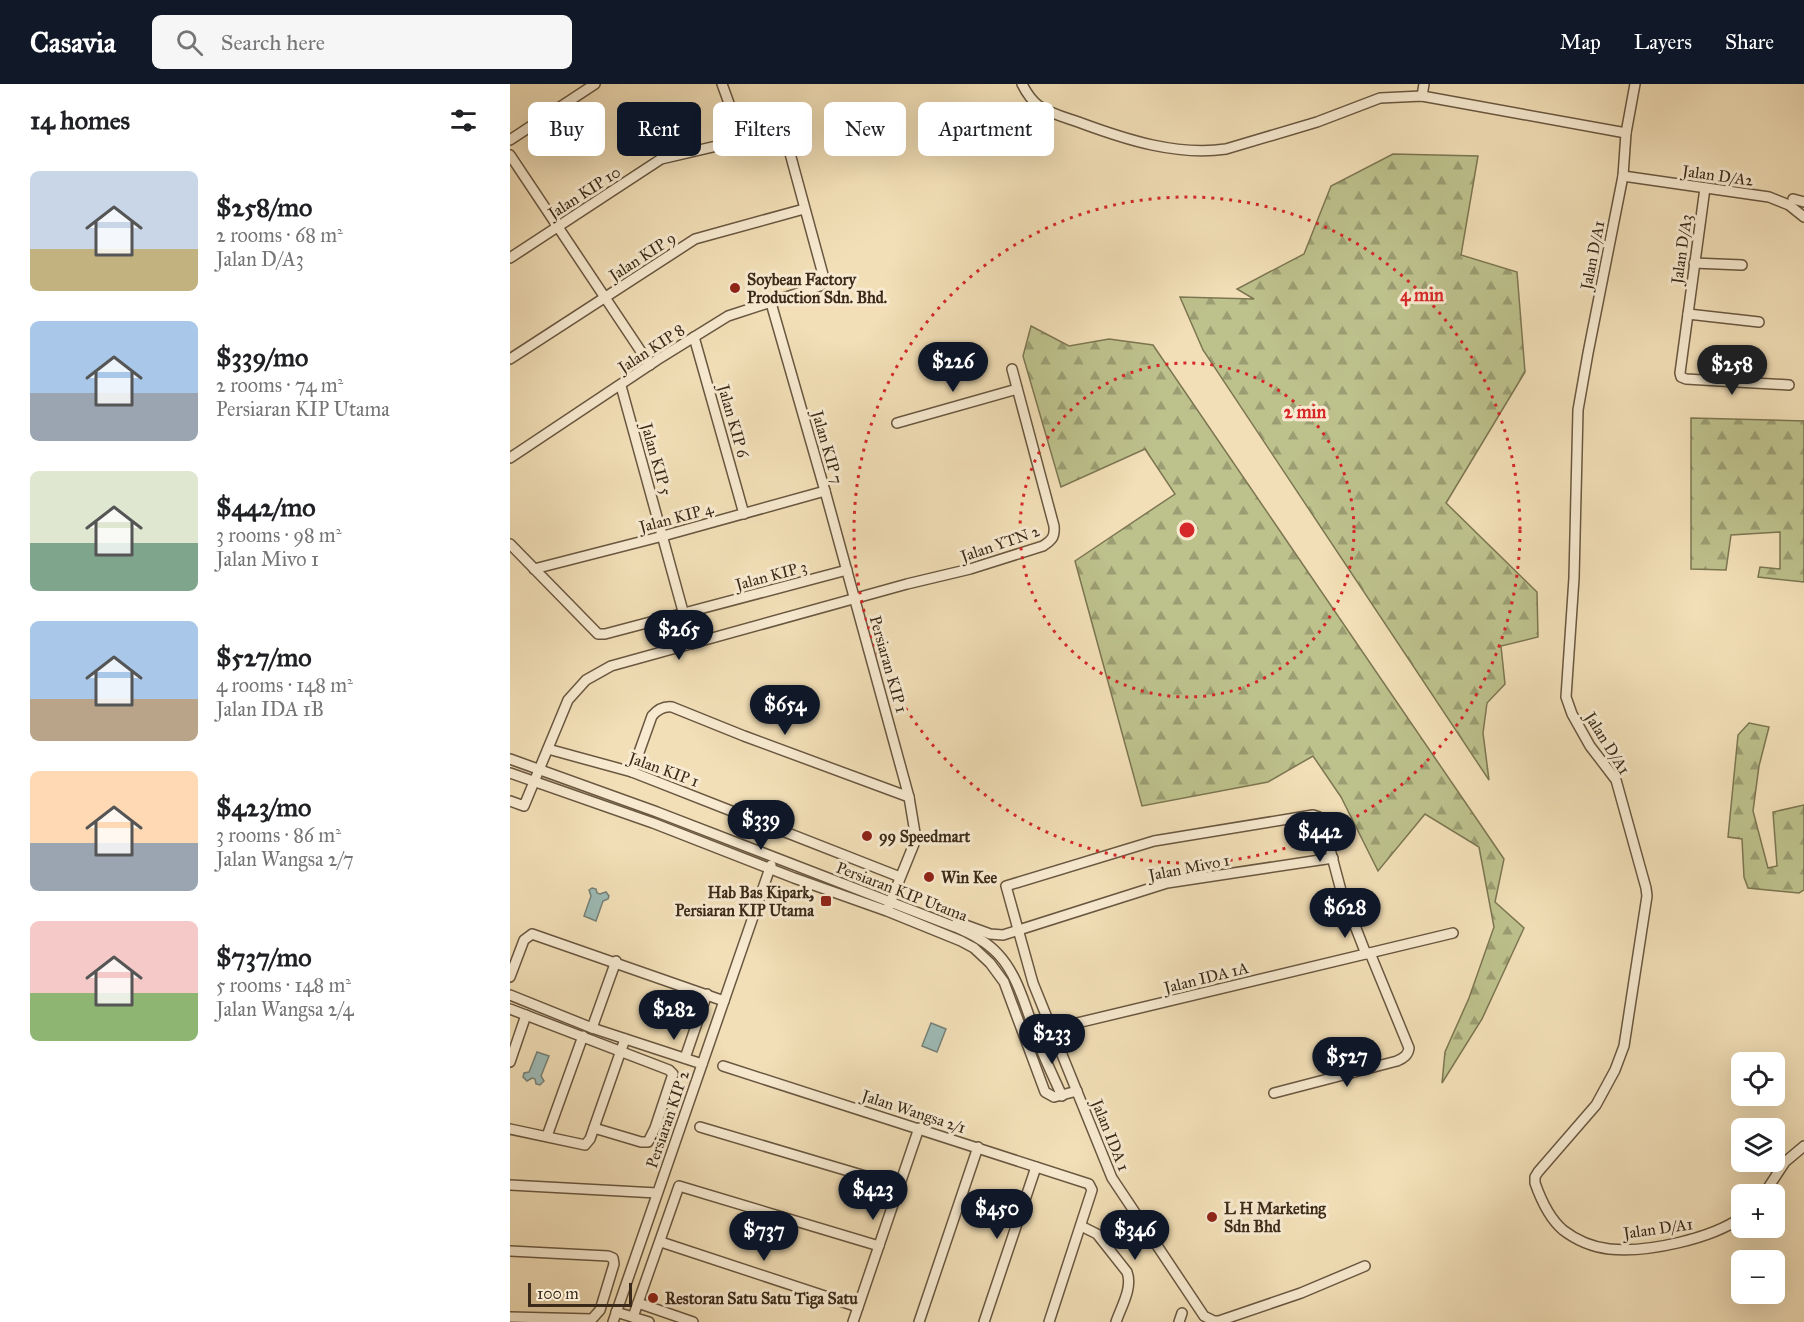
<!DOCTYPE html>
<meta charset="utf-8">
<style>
body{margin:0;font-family:"IM FELL Great Primer",serif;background:#f6f6f6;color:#202124;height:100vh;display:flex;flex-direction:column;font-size:22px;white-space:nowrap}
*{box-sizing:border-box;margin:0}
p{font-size:20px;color:#757577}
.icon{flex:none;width:33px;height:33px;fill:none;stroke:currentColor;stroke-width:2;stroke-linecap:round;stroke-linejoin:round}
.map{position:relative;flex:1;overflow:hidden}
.sheet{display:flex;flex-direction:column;background:#fff;width:510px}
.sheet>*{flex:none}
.guide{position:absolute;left:18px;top:18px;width:570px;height:54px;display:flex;gap:12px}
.fabs{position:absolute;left:1221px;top:968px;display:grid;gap:12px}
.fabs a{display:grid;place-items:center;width:54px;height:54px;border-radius:9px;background:#fff;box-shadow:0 6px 24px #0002;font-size:30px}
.scale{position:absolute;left:18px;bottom:15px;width:104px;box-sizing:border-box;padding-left:6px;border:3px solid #3b2a19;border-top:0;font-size:16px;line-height:21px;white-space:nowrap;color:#3b2a19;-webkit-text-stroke:4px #f7ead0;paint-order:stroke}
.price{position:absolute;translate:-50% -51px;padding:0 14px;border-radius:21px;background:#111827;color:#fff;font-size:20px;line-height:39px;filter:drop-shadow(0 2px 3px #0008)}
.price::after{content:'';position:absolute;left:50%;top:36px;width:18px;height:14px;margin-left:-9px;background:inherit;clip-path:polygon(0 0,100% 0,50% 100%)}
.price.current{background:#222;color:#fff}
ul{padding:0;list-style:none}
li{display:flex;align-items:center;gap:18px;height:150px;padding:0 30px}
li span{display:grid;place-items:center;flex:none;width:168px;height:120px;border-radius:9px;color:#555}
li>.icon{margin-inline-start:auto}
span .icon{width:72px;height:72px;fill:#fffc;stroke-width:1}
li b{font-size:26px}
h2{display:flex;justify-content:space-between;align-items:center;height:72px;padding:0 30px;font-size:26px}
.pill{padding:0 21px;border-radius:9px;background:#fff;box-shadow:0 6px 24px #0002;font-size:21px;line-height:54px}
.pill.current{background:#111827;color:#fff}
header{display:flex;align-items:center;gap:36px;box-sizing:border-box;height:84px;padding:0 30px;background:#111827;color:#fff}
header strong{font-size:28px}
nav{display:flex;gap:33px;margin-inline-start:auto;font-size:21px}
.search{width:420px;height:54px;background:#f6f6f6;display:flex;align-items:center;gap:15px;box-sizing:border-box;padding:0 21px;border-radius:9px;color:#757577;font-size:22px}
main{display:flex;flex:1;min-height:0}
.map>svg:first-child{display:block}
</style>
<header>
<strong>Casavia</strong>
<div class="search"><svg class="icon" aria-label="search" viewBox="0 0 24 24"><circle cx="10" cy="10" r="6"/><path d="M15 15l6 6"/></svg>Search here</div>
<nav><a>Map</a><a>Layers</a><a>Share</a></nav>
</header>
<main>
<section class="sheet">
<h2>14 homes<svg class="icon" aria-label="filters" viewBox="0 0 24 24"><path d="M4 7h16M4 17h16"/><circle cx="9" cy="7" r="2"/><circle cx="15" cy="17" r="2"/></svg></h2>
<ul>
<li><span style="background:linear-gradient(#c9d6e8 65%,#c2b280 0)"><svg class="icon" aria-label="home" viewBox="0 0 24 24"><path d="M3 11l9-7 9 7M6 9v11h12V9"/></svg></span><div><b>$258/mo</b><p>2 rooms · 68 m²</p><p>Jalan D/A3</p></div></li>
<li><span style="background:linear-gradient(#a9c7e8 60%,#9aa5b1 0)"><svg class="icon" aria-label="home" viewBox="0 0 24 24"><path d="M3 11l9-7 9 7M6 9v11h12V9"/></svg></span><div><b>$339/mo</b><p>2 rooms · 74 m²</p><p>Persiaran KIP Utama</p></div></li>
<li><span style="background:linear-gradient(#dfe7d0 60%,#7fa58c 0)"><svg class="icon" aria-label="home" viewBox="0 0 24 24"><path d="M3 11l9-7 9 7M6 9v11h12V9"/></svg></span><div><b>$442/mo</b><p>3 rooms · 98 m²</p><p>Jalan Mivo 1</p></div></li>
<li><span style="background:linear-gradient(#a9c7e8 65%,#b9a48a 0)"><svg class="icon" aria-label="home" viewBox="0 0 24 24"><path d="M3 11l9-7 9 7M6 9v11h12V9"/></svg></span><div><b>$527/mo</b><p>4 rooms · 148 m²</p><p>Jalan IDA 1B</p></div></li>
<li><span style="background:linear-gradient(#ffd9b3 60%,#9aa5b1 0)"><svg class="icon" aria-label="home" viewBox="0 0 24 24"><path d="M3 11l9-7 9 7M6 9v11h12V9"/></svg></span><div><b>$423/mo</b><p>3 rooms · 86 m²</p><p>Jalan Wangsa 2/7</p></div></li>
<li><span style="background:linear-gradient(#f6c9c9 60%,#8fb573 0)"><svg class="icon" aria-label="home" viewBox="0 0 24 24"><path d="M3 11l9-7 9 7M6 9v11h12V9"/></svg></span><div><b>$737/mo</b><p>5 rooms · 148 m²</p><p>Jalan Wangsa 2/4</p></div></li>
</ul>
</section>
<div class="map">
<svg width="1294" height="1238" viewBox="0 0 1294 1238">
<defs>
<pattern id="forest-firs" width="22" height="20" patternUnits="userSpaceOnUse" patternTransform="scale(1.5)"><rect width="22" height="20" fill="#bdc18c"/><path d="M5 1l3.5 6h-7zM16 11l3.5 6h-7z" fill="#9b9d72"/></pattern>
</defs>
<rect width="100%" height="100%" fill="#f2dfb7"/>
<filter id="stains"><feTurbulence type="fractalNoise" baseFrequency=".00333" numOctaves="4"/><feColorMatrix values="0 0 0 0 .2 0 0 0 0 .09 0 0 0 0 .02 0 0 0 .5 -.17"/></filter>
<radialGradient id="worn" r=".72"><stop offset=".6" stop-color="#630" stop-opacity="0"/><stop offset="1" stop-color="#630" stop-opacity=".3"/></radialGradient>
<g fill="url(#forest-firs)" stroke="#7c7652" stroke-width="1.5">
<polygon points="883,70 968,72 951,171 1007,188 1015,288 936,419 1027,508 1028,553 991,562 995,600 977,619 973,649 979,696 693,266 670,213 744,215 727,205 794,170 821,102"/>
<polygon points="521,242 559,262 599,255 643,261 994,775 985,818 1014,844 972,935 932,999 935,968 959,914 984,843 969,763 915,730 868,787 831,713 803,672 758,698 632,722 565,477 665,410 635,365 551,403 513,272"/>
<polygon points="1181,334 1294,337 1294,498 1248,493 1250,483 1270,485 1270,448 1221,451 1216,486 1181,485"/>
<polygon points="1239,639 1259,643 1249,682 1243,727 1258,784 1267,782 1263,728 1294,721 1294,806 1289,809 1238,804 1234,793 1232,755 1218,753 1228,651"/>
</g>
<g fill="#9dbbb6" stroke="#768177" stroke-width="1.5">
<polygon points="82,804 86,805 87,809 90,810 96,808 99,812 98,815 93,817 86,837 74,832 81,812 79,806"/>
<polygon points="421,939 436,945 427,968 412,962"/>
<polygon points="27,968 39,972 31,992 34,997 30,1001 26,1000 25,995 22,994 17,997 13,993 14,989 19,988"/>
</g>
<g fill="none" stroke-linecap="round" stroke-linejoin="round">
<g stroke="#695740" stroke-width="12">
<g id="minor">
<polyline points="212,0 232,55"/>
<path d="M 512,0 C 516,8 521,16 529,22 C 541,30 557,34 571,39 C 617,56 667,72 716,65 L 807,38 L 870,14 L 912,12 L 1116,49"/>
<path d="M 1125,0 L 1116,49 L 1113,92 L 1078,269 L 1068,326 L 1064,494 L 1056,613 L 1062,630 L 1080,662 L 1106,696 L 1136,804 L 1137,812 L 1114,962 L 1105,986 L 1086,1021 L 1028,1088 L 1025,1093 L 1025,1099 C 1031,1116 1039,1134 1053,1146 C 1066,1156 1083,1163 1099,1165 C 1137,1169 1201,1155 1232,1133"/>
<polyline points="912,12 914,0"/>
<polyline points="0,56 85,0"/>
<polyline points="0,71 140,281"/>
<polyline points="1113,92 1259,113 1279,121 1294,133"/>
<polyline points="1195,104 1170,289 1171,293 1176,295 1279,301"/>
<polyline points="1283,115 1294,118"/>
<polyline points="0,174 151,75 271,47 275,51 315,198 310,202 218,232 147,276 0,374"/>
<polyline points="1184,179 1232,181"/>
<polyline points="261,219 315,407 399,713 406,755 378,824"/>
<polyline points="1178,230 1249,238"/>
<polyline points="184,253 234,430"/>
<polyline points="0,275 185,155 294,125"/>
<polyline points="111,302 182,560"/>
<polyline points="387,339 507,305"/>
<polyline points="0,460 88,550 95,550 337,486"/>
<polyline points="24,485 153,452 315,407"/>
<polyline points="38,665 122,688 390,793"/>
<path d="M 0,675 L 147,728 L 445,843 C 461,850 476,857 488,870 C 509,892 517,929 528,957 C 535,976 544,994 552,1012"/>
<path d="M 122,688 L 142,632 C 148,625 154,622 162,623 L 234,652 L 399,713"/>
<polyline points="0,689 143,739 284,794 377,827 451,857 464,864 480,879 494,898 535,1008 544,1013 567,1007"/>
<path d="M 0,717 L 14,722 L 58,616 L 76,596 L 101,582 L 397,500 L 460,485 L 533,462 C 542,456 545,453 544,442 L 502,285"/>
<polyline points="833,818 833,814 813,739 809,733 803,731 644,757 496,802 523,899 602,1094 694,1232 704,1237 709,1237 791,1209 855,1182"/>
<polyline points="840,829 856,870"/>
<polyline points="447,838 480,850 493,851 657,799 823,774"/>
<polyline points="0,893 14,856 22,850 214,917"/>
<polyline points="0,911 82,944 192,980"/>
<polyline points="0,925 159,986 163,990 145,1044 138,1058 131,1058 84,1044"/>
<polyline points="82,944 106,877"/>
<polyline points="542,945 943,849"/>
<polyline points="175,974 197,910"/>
<polyline points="0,978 16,931"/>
<polyline points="213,982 579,1100 582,1106 539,1238"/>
<path d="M 764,1009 L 887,977 C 894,974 898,971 899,964 L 860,869"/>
<polyline points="190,1043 389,1102"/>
<polyline points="0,1045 75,1061 80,1055 115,955"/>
<polyline points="37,1052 73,952"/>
<polyline points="0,1101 147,1109"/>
<polyline points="1254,1110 1275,1078 1294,1062"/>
<path d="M 571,1142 L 587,1150 L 617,1188 C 623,1204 611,1223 606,1238"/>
<polyline points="151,1158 348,1223"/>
<polyline points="0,1167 98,1172 103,1174 104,1180 90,1226 82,1235 0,1233"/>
<polyline points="128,1219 183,1238"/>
<polyline points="106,1228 139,1238"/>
<polyline points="123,1233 169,1102 369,1162"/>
<polyline points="103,1238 261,781"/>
<polyline points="343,1238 409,1044"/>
<polyline points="409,1238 468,1063"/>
<polyline points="474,1238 526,1083"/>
<polyline points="669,1238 672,1229"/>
</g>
</g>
<use href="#minor" stroke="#f7ead0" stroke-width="9"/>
</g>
<g fill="none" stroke="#d62828" stroke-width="3" stroke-dasharray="3 6">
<circle cx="677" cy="446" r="167"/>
<circle cx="677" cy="446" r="333"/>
</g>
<g fill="#8f2418" stroke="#f7ead0" stroke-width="2">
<circle cx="225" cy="204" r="6"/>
<circle cx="357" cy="752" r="6"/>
<circle cx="419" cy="793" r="6"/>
<rect x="310" y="811" width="12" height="12" rx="3"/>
<circle cx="702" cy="1133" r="6"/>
<circle cx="143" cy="1214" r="6"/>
</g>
<g text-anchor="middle" stroke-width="6" stroke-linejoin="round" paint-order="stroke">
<g font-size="16" fill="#3b2a19" stroke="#f7ead0">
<text transform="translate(1208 91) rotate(8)" y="6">Jalan D/A2</text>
<text transform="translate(74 108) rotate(-33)" y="6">Jalan KIP 10</text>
<text transform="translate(1171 165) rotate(-82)" y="6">Jalan D/A3</text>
<text transform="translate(1082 171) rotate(-79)" y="6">Jalan D/A1</text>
<text transform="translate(132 172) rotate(-33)" y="6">Jalan KIP 9</text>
<text transform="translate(141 264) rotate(-33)" y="6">Jalan KIP 8</text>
<text transform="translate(224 337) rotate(74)" y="6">Jalan KIP 6</text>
<text transform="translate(318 363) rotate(74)" y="6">Jalan KIP 7</text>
<text transform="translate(147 375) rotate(74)" y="6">Jalan KIP 5</text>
<text transform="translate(166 433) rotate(-15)" y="6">Jalan KIP 4</text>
<text transform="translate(490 459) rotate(-19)" y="6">Jalan YTN 2</text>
<text transform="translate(261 491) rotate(-15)" y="6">Jalan KIP 3</text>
<text transform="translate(379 580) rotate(74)" y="6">Persiaran KIP 1</text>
<text transform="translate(1098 659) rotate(58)" y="6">Jalan D/A1</text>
<text transform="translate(154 685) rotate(20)" y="6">Jalan KIP 1</text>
<text transform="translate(679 783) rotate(-11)" y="6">Jalan Mivo 1</text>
<text transform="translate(392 807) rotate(21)" y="6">Persiaran KIP Utama</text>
<text transform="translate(696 893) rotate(-14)" y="6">Jalan IDA 1A</text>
<text transform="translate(404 1027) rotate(18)" y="6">Jalan Wangsa 2/1</text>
<text transform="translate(157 1035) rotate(-71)" y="6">Persiaran KIP 2</text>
<text transform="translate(601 1051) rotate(68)" y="6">Jalan IDA 1</text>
<text transform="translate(1148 1144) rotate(-8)" y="6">Jalan D/A1</text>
</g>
<g font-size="16" font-weight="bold" fill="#3b2a19" stroke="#f7ead0" text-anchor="start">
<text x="237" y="201">Soybean Factory<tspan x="237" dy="18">Production Sdn. Bhd.</tspan></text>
<text x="369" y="758">99 Speedmart</text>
<text x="431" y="799">Win Kee</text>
<text x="304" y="814" text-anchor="end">Hab Bas Kipark,<tspan x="304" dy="18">Persiaran KIP Utama</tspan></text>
<text x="714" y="1130">L H Marketing<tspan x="714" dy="18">Sdn Bhd</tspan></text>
<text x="155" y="1220">Restoran Satu Satu Tiga Satu</text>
</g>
</g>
<circle cx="677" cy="446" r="9" fill="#d62828" stroke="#f7ead0" stroke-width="3"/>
<g font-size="18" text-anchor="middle" font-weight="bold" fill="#d62828" stroke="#f7ead0" stroke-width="6" stroke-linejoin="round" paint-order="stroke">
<text x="912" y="217">4 min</text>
<text x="795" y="334">2 min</text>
</g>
<rect width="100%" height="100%" filter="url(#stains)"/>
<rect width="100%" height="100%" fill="url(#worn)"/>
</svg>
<div class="fabs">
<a><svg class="icon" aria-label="locate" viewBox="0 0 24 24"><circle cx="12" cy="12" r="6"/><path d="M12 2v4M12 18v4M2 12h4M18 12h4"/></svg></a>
<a><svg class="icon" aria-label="layers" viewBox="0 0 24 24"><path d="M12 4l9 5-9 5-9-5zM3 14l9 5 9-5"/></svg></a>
<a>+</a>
<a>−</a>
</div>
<div class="scale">100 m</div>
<b class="price" style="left:443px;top:309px">$226</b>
<b class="price current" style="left:1222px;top:312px">$258</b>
<b class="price" style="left:169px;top:577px">$265</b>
<b class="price" style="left:275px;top:652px">$654</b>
<b class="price" style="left:251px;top:767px">$339</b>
<b class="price" style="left:810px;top:779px">$442</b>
<b class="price" style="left:835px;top:855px">$628</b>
<b class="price" style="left:164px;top:957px">$282</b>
<b class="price" style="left:542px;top:981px">$233</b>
<b class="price" style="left:837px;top:1004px">$527</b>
<b class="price" style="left:363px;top:1137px">$423</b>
<b class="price" style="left:487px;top:1156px">$450</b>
<b class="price" style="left:625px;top:1177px">$346</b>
<b class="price" style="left:254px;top:1178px">$737</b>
<div class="guide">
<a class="pill">Buy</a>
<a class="pill current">Rent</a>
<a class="pill">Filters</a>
<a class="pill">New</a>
<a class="pill">Apartment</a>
</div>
</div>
</main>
